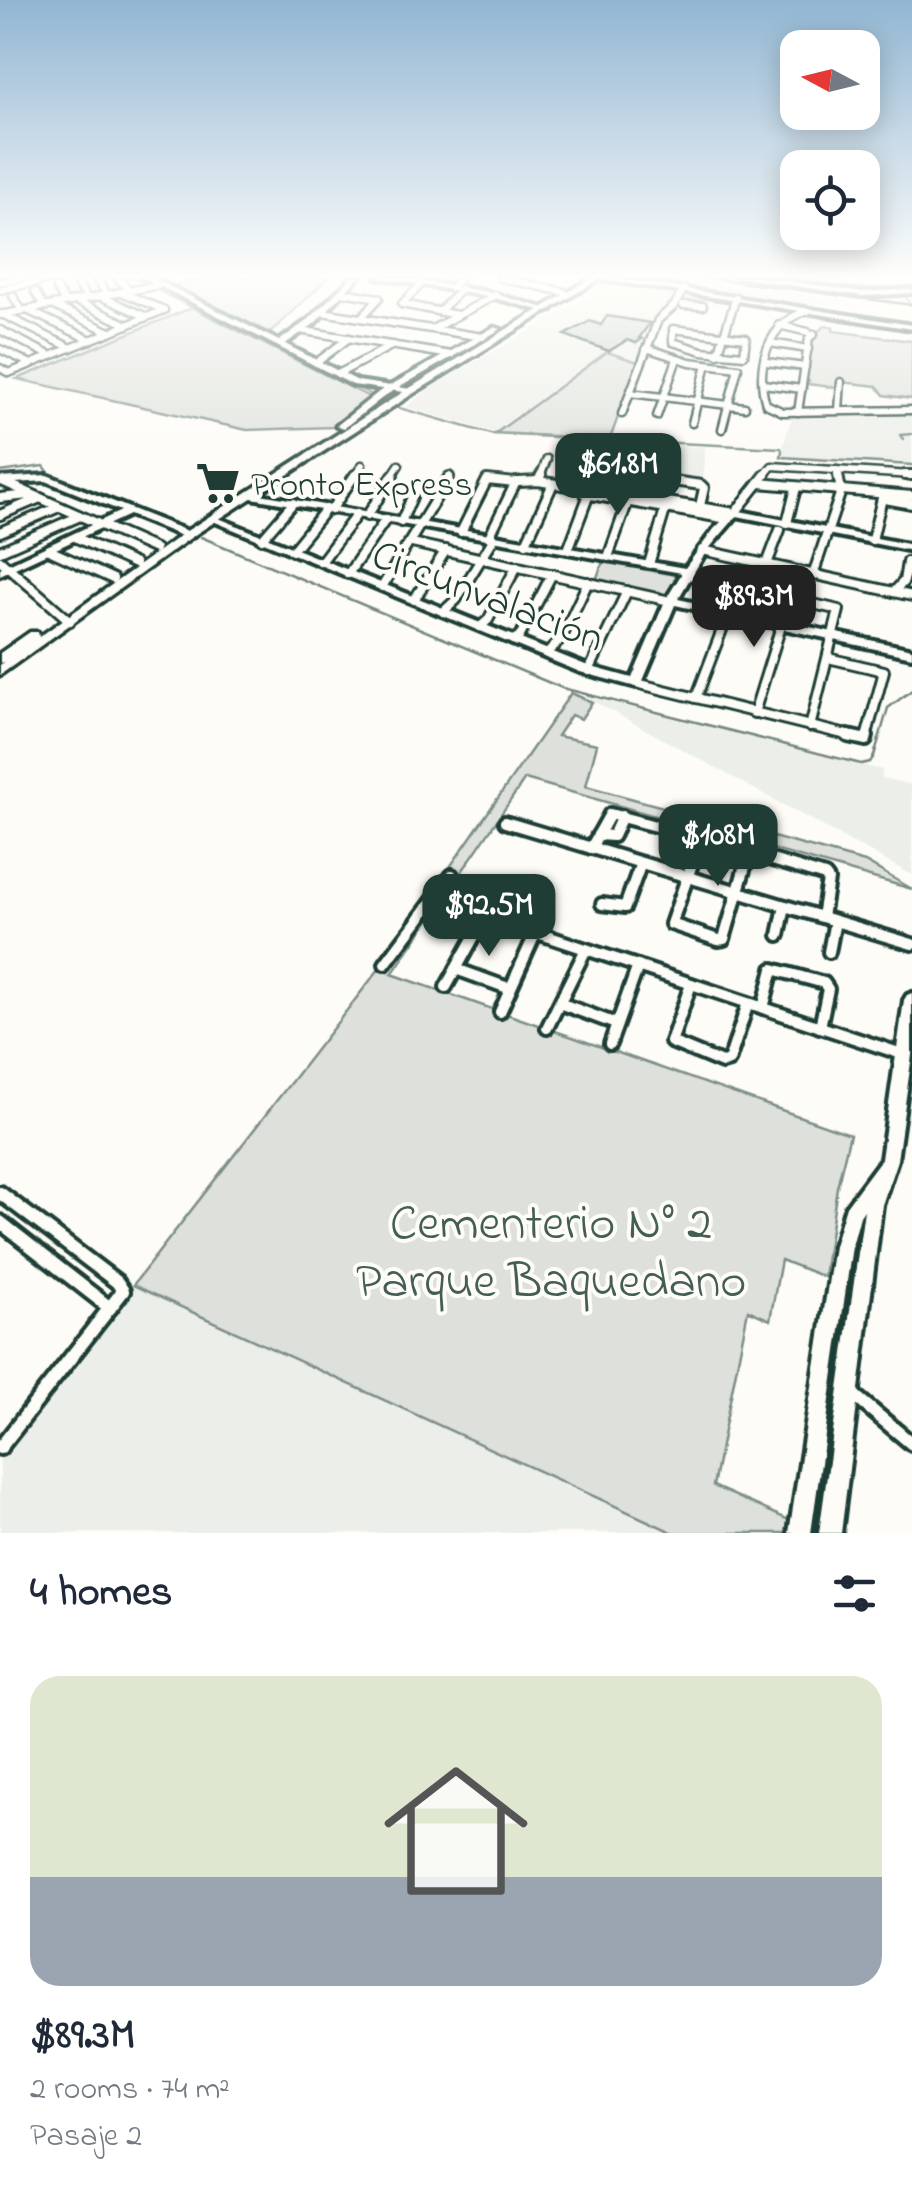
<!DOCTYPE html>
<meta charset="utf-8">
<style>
body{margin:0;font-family:"Indie Flower",sans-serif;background:#f2f2f3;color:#1f2937;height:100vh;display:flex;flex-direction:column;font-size:38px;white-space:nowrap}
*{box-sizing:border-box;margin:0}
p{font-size:32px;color:#747a83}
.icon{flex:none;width:55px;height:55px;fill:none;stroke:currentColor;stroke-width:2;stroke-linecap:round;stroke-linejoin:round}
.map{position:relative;height:1533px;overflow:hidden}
.side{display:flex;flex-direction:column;background:#fff;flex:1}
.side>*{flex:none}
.needle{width:65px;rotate:277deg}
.tools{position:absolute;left:780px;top:30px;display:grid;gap:20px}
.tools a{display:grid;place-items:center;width:100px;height:100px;border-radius:20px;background:#fff;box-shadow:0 5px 25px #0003;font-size:50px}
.price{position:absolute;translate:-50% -85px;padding:0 22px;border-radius:20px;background:#1f3d34;color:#fff;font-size:32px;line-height:65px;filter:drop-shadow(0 2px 5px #0008)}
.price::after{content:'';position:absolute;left:50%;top:60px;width:30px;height:22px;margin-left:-15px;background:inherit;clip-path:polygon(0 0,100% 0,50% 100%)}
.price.selected{background:#222;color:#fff}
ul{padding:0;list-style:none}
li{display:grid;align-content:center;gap:20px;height:530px;padding:0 30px}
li+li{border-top:2px solid #e0e1e3}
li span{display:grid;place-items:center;height:310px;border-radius:30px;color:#555}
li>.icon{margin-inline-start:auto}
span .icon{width:180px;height:180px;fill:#fffc;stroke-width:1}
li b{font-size:42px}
h2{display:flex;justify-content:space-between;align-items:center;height:120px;padding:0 30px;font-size:42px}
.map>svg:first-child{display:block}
</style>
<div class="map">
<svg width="912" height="1533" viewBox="0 0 912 1533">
<rect width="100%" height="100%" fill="#fdfcf7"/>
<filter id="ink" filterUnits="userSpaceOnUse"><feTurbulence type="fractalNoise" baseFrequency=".01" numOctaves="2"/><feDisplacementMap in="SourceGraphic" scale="20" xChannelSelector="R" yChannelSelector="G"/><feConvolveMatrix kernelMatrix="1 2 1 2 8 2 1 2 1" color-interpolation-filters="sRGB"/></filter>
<g filter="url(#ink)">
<g fill="#eceee9">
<polygon points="611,277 686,277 850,301 798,307 759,297"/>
<polygon points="604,281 676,291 668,308 654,320 638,362 607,352 496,433 406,407 428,389 587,297"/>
<polygon points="912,411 912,465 780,457 793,413"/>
<polygon points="559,440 705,447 703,479 550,457"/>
<polygon points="584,696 882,770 882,778 912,785 912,875"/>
<polygon points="133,1285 674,1533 0,1533 0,1454"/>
</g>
<g fill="#dde0db" stroke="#7e8e88" stroke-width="2.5">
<polygon points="215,277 329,277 267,336 168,286"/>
<polygon points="196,306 374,396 333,427 247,430 17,379"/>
<polygon points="825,326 833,327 833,331 912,341 912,399 884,395 877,386 842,382 840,388 807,384 809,381 803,377 809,338"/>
<polygon points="607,352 638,362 610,439 496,433"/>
<polygon points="604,559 680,572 668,596 596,580"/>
<polygon points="571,693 592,702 581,719 571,715 557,736 597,744 586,786 865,862 912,889 525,779 392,974 850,1134 837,1187 824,1277 781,1260 770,1320 748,1310 713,1486 789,1520 787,1533 674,1533 133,1285 379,969"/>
</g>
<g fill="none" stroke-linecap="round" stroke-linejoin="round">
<g stroke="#75877f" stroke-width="2.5">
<polyline points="132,277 145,284"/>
<polyline points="155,289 367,396"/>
<polyline points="904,294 909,303"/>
<polyline points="396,407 491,434 781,448"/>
<polyline points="903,439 900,435 912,434"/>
<polyline points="782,450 781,457 912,465"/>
<polyline points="0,472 44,466 53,478"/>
<polyline points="201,537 562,688 861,764 870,762 874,756 888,708 912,690"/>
</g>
</g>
<polygon fill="#c6cdc7" stroke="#1f3d34" stroke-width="2.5" points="607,316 650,323 639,338 642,339 636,343 627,340 609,351 565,335 590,321 601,325"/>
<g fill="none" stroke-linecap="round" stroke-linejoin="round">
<g stroke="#1f3d34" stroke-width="11">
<g id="street-far3">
<polyline points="117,277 129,290"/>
<polyline points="501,278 564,292"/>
<polyline points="97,280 107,294"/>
<polyline points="0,282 24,277"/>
<polyline points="77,284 87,298"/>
<polyline points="56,288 65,302"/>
<polyline points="451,288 461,277"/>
<polyline points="0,290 58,277"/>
<polyline points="35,292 44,306"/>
<polyline points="121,292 164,310"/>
<polyline points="342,292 379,298"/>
<polyline points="13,296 22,311"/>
<polyline points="100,296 147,317"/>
<polyline points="76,301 128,325"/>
<polyline points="402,304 457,315"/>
<polyline points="402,304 421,284"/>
<polyline points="683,305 703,306"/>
<polyline points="54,306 110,332"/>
<polyline points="27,310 91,340"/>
<polyline points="440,311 461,289"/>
<path d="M 808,311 C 769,320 754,367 766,404 L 783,412 L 912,410"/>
<polyline points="322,312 483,337"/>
<polyline points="2,314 71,348"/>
<polyline points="0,315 159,285"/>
<polyline points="361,318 379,298"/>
<polyline points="779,325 808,332"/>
<polyline points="434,328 496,295"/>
<polygon points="673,329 746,338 744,355 702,351 673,342"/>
<polyline points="0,330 51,356"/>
<polyline points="299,330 451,355"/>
<polyline points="770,343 808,349"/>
<polyline points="646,348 690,362 738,368 722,429"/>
<polyline points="0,349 31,364"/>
<polyline points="718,354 736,297"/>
<polyline points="767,362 805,367"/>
<polyline points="316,363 349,338"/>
<polyline points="0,368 9,373 164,310"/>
<polyline points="338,374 393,345"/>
<polyline points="763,384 802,389"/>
<polyline points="630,393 745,407"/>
<polyline points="839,410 841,382"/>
<polyline points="798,412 809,338 814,334"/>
<polyline points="622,414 658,320 674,306 684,289"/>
<polyline points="657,416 677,359"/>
<polyline points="692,423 707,364"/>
<polyline points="837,470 838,477"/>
<polyline points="354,477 362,465"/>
<polyline points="391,477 399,465"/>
<polyline points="540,477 547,459"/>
<polyline points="583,477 587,468 648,477"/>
<polyline points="763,477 772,466 912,475"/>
</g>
</g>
<g stroke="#1f3d34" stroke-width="14">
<g id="street-far2">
<polyline points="631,475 701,485 704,488 700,506"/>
<polyline points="905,475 912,475"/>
<polyline points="2,481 155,549"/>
<polyline points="538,481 541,475"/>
<polyline points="519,482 538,481 735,513 765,475"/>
<polyline points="759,483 912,496"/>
<polyline points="579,487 584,475"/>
<polyline points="585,494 728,519"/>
<polyline points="0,498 29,495"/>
<polyline points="885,499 912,504"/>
<polyline points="331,510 355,475"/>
<polyline points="0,515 40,498"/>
<polyline points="367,516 393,475"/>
<polyline points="401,522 412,497"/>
<polyline points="787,523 796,488"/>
<polyline points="0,532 59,507"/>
<polyline points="461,532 487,480 515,483"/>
<polyline points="489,537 516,482"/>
<polyline points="77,538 135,564"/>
<polyline points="262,539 293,503"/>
<polyline points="872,540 882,498"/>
<polyline points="412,543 670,601"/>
<polyline points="526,543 551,488"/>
<polyline points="49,550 113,579"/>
<polyline points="568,550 589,494"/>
<polyline points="702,550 912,596"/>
<polyline points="0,551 80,516"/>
<polyline points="292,551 326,509"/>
<polyline points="608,557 628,501"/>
<polyline points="0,560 70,621"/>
<polyline points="321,562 357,514"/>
<polyline points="649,564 666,507"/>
<polyline points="767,564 780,530"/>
<polyline points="348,574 386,519"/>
<polyline points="685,574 839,610 810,727"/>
<polyline points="813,575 841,491 838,475"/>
<polyline points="382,587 449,477"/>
<polyline points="894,592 904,581 907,562"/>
<polyline points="414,600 446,550"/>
<polyline points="443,612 456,600 494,538"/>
<polyline points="480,627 488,620 517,566"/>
<polyline points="513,640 520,636 552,574"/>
<polyline points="547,654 561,639 588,582"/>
<polyline points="828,658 884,671 866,738"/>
<polyline points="589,671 627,591"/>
<polyline points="636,683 859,738"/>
<polyline points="696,698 728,614"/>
<polyline points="754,713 790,597"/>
</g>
</g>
<g stroke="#1f3d34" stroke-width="18">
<g id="street-far1">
<polyline points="848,736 866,740 867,736"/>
<polyline points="505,822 912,944"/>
<polyline points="598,835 613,836 622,816"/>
<polyline points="591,848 610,814 697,837 700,841 671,924 718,940 724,939 749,853 825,876 828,880 822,917"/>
<polyline points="435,899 905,1055"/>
<polyline points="602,904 625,907 641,863"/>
<polyline points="779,935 785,906"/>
<polyline points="829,952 835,921"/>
<polyline points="385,964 452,875"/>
<polyline points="456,969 508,988"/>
<polyline points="691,984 671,1042 722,1063 729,1061 748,1003"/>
<polyline points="446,987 486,915"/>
<polyline points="562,1004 616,1024"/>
<polyline points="763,1008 773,969 824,983 828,989 820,1027"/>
<polyline points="500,1012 536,932"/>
<polyline points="547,1028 586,949"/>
<polyline points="610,1044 638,966"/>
</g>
</g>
<g stroke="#1f3d34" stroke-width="20">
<g id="street">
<polyline points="0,1193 117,1282 123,1291 0,1448"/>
<polyline points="0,1222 110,1308"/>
<polyline points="849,1391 912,1444"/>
</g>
</g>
<g stroke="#1f3d34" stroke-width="8">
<g id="secondary">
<polygon points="142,277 151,277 279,341 308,320 352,277 359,277 314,324 285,344 358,381 411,389 415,391 411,393 353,385"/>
<polygon points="377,277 396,277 488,292 551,310 547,312 487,296"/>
<polygon points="608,277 912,325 912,329 594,278"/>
<polygon points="737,277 759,277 862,292 912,289 912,293 862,296"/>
<polygon points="47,475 192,533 193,535 192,537 184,537 129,515 0,575 0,568 121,511 46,481 0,484 0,478"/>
<polygon points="249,492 685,568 714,529 732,511 735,510 912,545 912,551 737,516 706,552 678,599 912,649 912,657 675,605 642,683 636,687 580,672 208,519 210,517 216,517 588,666 632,678 665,601 682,573 246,497 244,495"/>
<polygon points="912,993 912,1055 897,1160 882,1205 841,1533 819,1533 864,1210 860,1216 852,1246 811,1533 789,1533 834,1246 846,1206 881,1159 904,1000 907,995"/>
</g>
</g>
<g stroke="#1f3d34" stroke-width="7">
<g id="primary">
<polygon points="593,277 603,277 414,393 196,534 0,675 0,665 4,662 0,663 0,653 30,632 38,632 39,637 188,530 408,389"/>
<polygon points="494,327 501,329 386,395 344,428 336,426 380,391"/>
</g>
</g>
<use href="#street-far3" stroke="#fdfcf7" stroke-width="6"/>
<use href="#street-far2" stroke="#fdfcf7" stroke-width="8"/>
<use href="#street-far1" stroke="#fdfcf7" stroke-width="10"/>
<use href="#street" stroke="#fdfcf7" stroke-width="12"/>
<use href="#secondary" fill="#fdfcf7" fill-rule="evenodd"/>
<use href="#primary" fill="#fdfcf7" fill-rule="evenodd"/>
<polyline stroke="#1f3d34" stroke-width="2.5" points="703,277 912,305"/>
</g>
</g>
<linearGradient id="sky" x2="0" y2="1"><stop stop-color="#91b6d2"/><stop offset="0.56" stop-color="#fefefb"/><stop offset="1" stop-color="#fefefb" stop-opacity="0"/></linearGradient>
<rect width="912" height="492" fill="url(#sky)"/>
<defs>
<g id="supermarket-bare" transform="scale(3.45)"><path d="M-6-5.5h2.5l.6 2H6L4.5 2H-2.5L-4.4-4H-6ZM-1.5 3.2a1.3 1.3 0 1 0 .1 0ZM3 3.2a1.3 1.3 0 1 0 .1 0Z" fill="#1f3d34" stroke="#fdfcf7" stroke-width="2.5" paint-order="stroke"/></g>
</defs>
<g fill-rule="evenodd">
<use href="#supermarket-bare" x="218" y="483"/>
</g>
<g text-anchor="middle" stroke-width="8" stroke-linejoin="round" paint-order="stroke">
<g font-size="35" fill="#1f3d34" stroke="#fdfcf7" text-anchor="start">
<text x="251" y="495">Pronto Express</text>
</g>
<g font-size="42" fill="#1f3d34" stroke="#fdfcf7">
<text transform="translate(489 594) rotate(21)" y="15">Circunvalación</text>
</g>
<g font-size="50" fill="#455e55" stroke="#fdfcf7">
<text x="551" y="1238">Cementerio N° 2<tspan x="551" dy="58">Parque Baquedano</tspan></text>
</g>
</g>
</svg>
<div class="tools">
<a><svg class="needle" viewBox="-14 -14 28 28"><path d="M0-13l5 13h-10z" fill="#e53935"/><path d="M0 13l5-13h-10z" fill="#747a83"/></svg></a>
<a><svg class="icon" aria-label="locate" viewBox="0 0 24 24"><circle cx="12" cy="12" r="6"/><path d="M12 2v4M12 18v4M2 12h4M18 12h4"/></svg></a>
</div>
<b class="price" style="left:618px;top:518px">$61.8M</b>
<b class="price selected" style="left:754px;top:650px">$89.3M</b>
<b class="price" style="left:718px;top:889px">$108M</b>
<b class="price" style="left:489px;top:959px">$92.5M</b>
</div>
<section class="side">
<h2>4 homes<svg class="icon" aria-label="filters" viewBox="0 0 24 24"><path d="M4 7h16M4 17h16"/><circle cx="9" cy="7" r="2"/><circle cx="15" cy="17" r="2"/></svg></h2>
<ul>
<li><span style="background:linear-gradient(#dfe7d0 65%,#9aa5b1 0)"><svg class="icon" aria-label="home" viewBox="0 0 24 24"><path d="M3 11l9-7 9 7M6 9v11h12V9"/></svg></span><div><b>$89.3M</b><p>2 rooms · 74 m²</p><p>Pasaje 2</p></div></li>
</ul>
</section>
